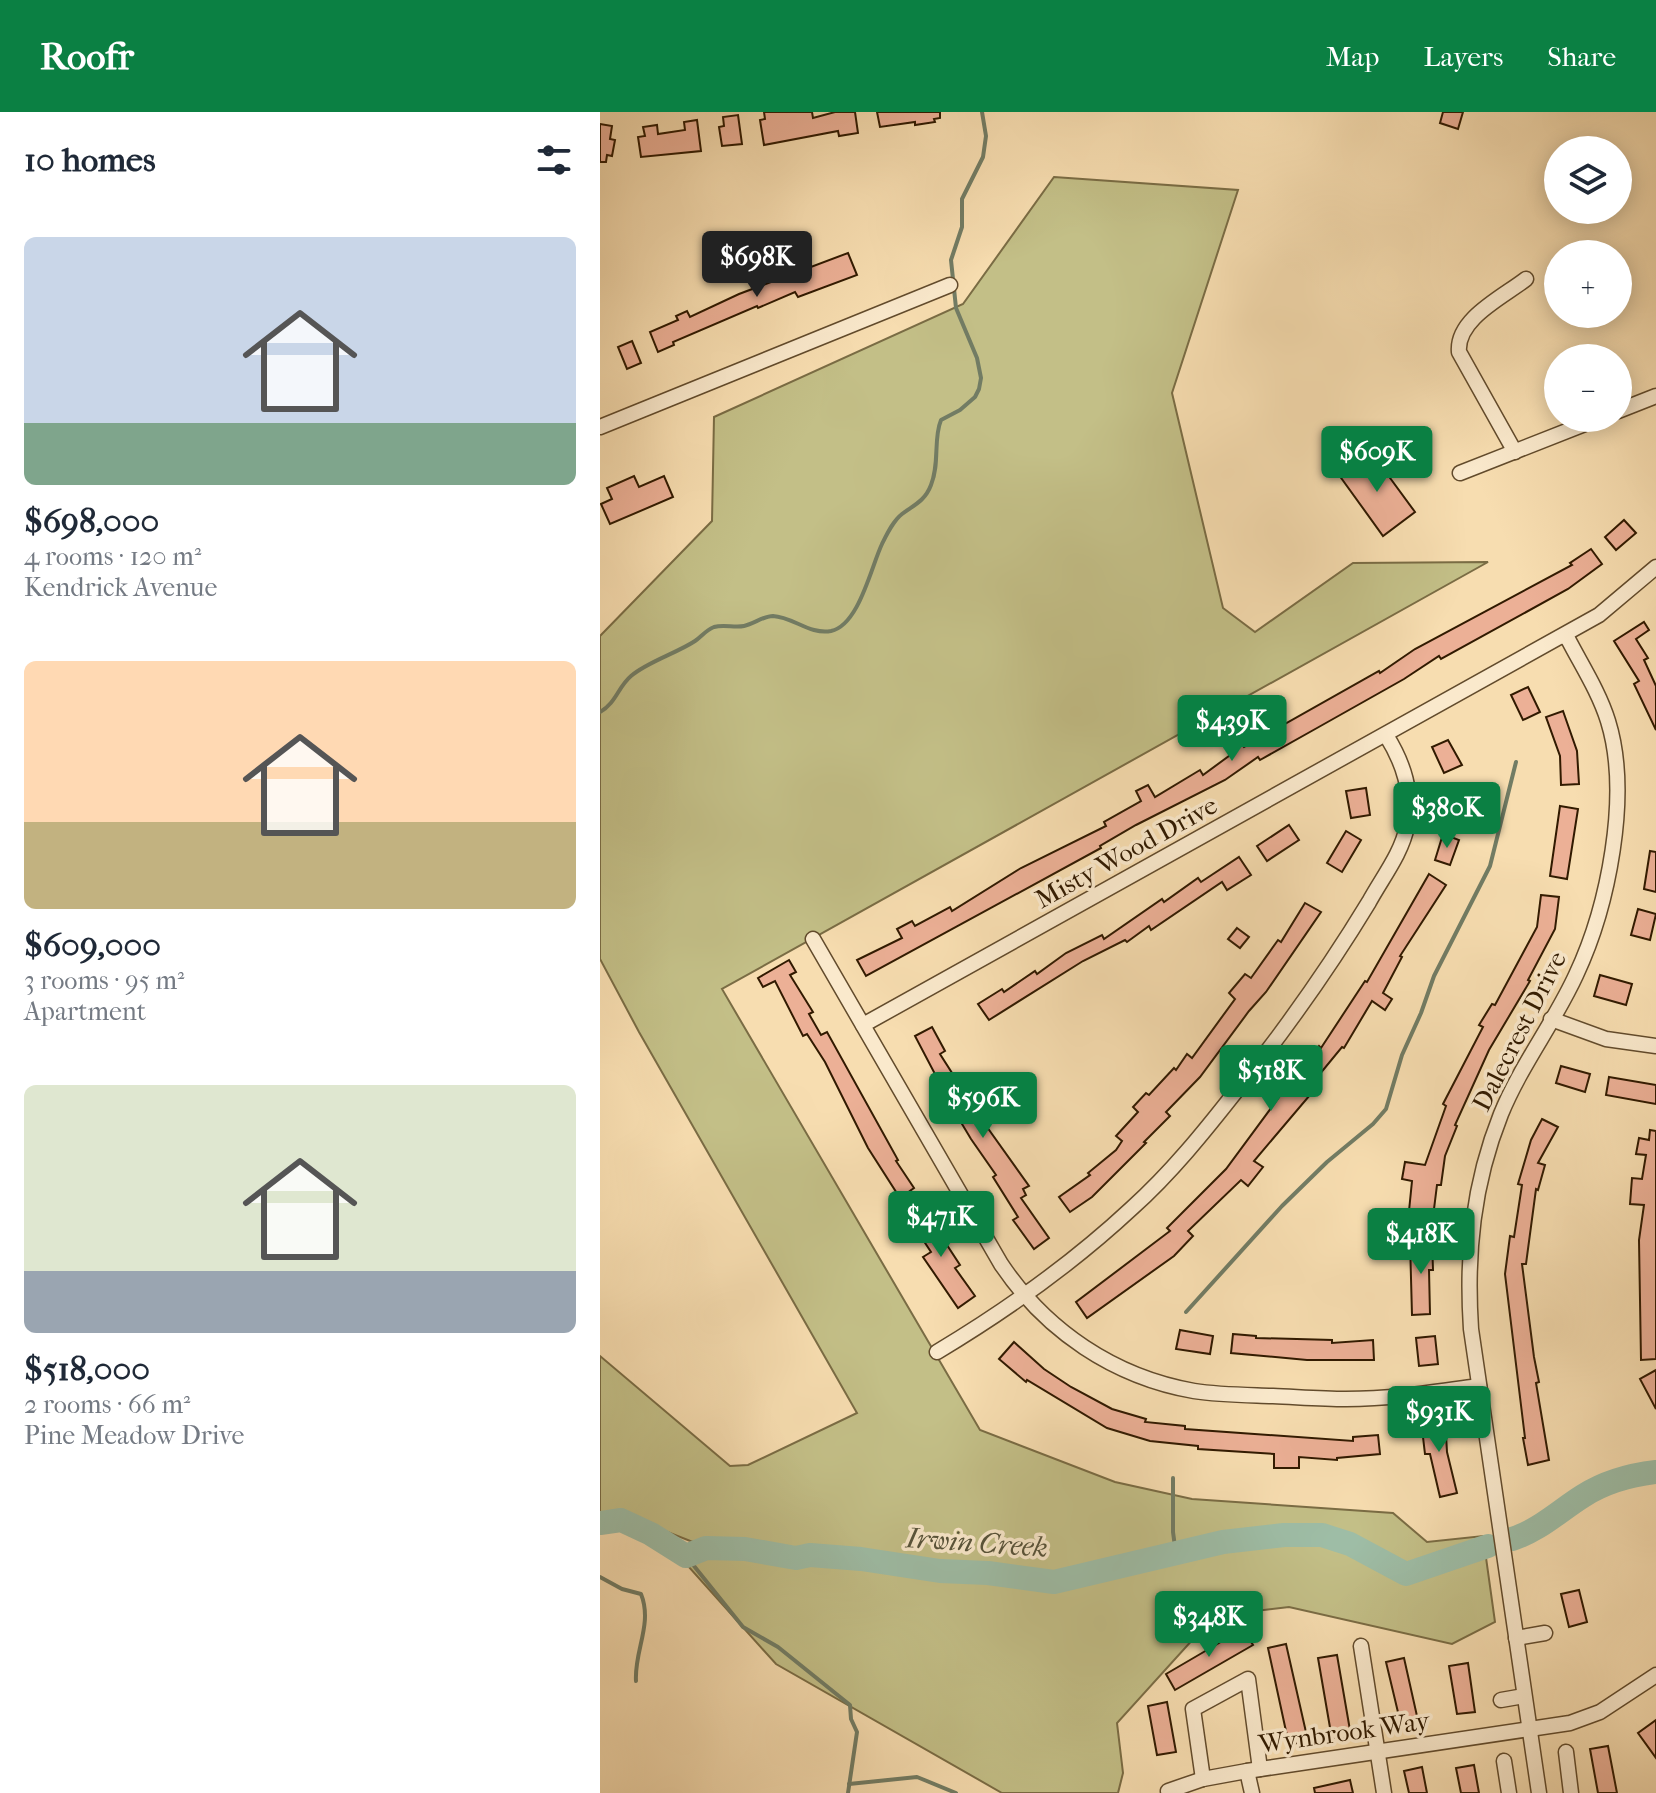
<!DOCTYPE html>
<meta charset="utf-8">
<style>
body{margin:0;font-family:"IM FELL French Canon",serif;background:#f2f2f3;color:#1f2937;height:100vh;display:flex;flex-direction:column;font-size:30px;white-space:nowrap}
*{box-sizing:border-box;margin:0}
p{font-size:26px;color:#747a83}
.icon{flex:none;width:44px;height:44px;fill:none;stroke:currentColor;stroke-width:2;stroke-linecap:round;stroke-linejoin:round}
.map{position:relative;flex:1;overflow:hidden}
.sheet{display:flex;flex-direction:column;background:#fff;width:600px}
.sheet>*{flex:none}
.tools{position:absolute;left:944px;top:24px;display:grid;gap:16px}
.tools a{display:grid;place-items:center;width:88px;height:88px;border-radius:50%;background:#fff;box-shadow:0 4px 20px #0003;font-size:40px}
.price{position:absolute;translate:-50% -68px;padding:0 18px;border-radius:8px;background:#0b8043;color:#fff;font-size:26px;line-height:52px;filter:drop-shadow(0 2px 4px #0008)}
.price::after{content:'';position:absolute;left:50%;top:48px;width:24px;height:18px;margin-left:-12px;background:inherit;clip-path:polygon(0 0,100% 0,50% 100%)}
.price.selected{background:#222;color:#fff}
ul{padding:0;list-style:none}
li{display:grid;align-content:center;gap:16px;height:424px;padding:0 24px}
li span{display:grid;place-items:center;height:248px;border-radius:12px;color:#555}
li>.icon{margin-inline-start:auto}
span .icon{width:144px;height:144px;fill:#fffc;stroke-width:1}
li b{font-size:34px}
h2{display:flex;justify-content:space-between;align-items:center;height:96px;padding:0 24px;font-size:34px}
header{display:flex;align-items:center;gap:48px;box-sizing:border-box;height:112px;padding:0 40px;background:#0b8043;color:#fff}
header strong{font-size:38px}
nav{display:flex;gap:44px;margin-inline-start:auto;font-size:28px}
main{display:flex;flex:1;min-height:0}
.map>svg:first-child{display:block}
</style>
<header>
<strong>Roofr</strong>
<nav><a>Map</a><a>Layers</a><a>Share</a></nav>
</header>
<main>
<section class="sheet">
<h2>10 homes<svg class="icon" aria-label="filters" viewBox="0 0 24 24"><path d="M4 7h16M4 17h16"/><circle cx="9" cy="7" r="2"/><circle cx="15" cy="17" r="2"/></svg></h2>
<ul>
<li><span style="background:linear-gradient(#c9d6e8 75%,#7fa58c 0)"><svg class="icon" aria-label="home" viewBox="0 0 24 24"><path d="M3 11l9-7 9 7M6 9v11h12V9"/></svg></span><div><b>$698,000</b><p>4 rooms · 120 m²</p><p>Kendrick Avenue</p></div></li>
<li><span style="background:linear-gradient(#ffd9b3 65%,#c2b280 0)"><svg class="icon" aria-label="home" viewBox="0 0 24 24"><path d="M3 11l9-7 9 7M6 9v11h12V9"/></svg></span><div><b>$609,000</b><p>3 rooms · 95 m²</p><p>Apartment</p></div></li>
<li><span style="background:linear-gradient(#dfe7d0 75%,#9aa5b1 0)"><svg class="icon" aria-label="home" viewBox="0 0 24 24"><path d="M3 11l9-7 9 7M6 9v11h12V9"/></svg></span><div><b>$518,000</b><p>2 rooms · 66 m²</p><p>Pine Meadow Drive</p></div></li>
</ul>
</section>
<div class="map">
<svg width="1056" height="1681" viewBox="0 0 1056 1681">
<rect width="100%" height="100%" fill="#f7ddb0"/>
<filter id="stains"><feTurbulence type="fractalNoise" baseFrequency=".0025" numOctaves="4"/><feColorMatrix values="0 0 0 0 .2 0 0 0 0 .09 0 0 0 0 .02 0 0 0 .5 -.17"/></filter>
<radialGradient id="worn" r=".72"><stop offset=".6" stop-color="#630" stop-opacity="0"/><stop offset="1" stop-color="#630" stop-opacity=".3"/></radialGradient>
<polygon fill="#c3bf87" stroke="#7a6c44" stroke-width="2" points="454,65 638,78 572,281 623,496 655,520 753,451 888,450 122,877 380,1318 515,1370 592,1387 793,1401 827,1430 883,1424 895,1510 852,1532 689,1495 614,1504 517,1611 523,1661 518,1681 402,1681 176,1552 79,1444 98,1432 32,1406 0,1400 0,1244 130,1354 148,1353 257,1301 39,920 0,847 0,524 112,409 114,305 363,192"/>
<g fill="none" stroke-linecap="round" stroke-linejoin="round">
<g stroke="#727c64" stroke-width="4">
<path d="M 0,600 C 16,591 18,575 31,564 C 47,550 77,541 95,529 C 101,525 106,518 114,515 C 124,512 134,516 144,514 C 154,512 163,504 173,504 C 193,505 210,523 231,519 C 259,513 271,455 282,432 C 287,422 293,409 302,402 C 314,393 325,389 331,373 C 340,351 333,327 341,308 L 360,298 L 375,285 L 379,277 L 381,266 L 377,246 L 356,196 L 351,148 L 362,115 L 362,87 L 383,45 L 386,24 L 382,0"/>
<polyline points="586,1200 682,1094 727,1050 773,1012 786,997 802,943 821,901 834,864 890,754 916,650"/>
<polyline points="573,1366 573,1420 576,1442"/>
<polyline points="86,1444 143,1515 178,1535 250,1593 251,1607 257,1620 248,1681"/>
<path d="M 0,1465 L 22,1477 L 41,1482 C 53,1512 34,1539 36,1569"/>
<polyline points="249,1672 317,1665 356,1681"/>
</g>
<g stroke="#9ebda6" stroke-width="24">
<polyline points="0,1411 21,1408 51,1422 86,1444 106,1436 145,1437 196,1446 210,1443 261,1447 340,1459 388,1461 454,1470 623,1430 684,1423 722,1423 750,1432 806,1462 888,1434"/>
<path d="M 912,1427 C 940,1418 959,1399 983,1384 C 1005,1370 1030,1363 1056,1360"/>
</g>
</g>
<g fill="#ecb096" stroke="#311a00" stroke-width="2">
<polygon points="164,0 212,0 213,6 235,0 255,0 258,21 239,24 238,19 164,33 160,8 165,7"/>
<polygon points="277,0 340,0 340,6 334,7 335,10 315,13 315,10 280,15"/>
<polygon points="843,0 863,0 858,17 840,11"/>
<polygon points="138,3 142,32 122,34 119,15 124,14 123,5"/>
<polygon points="97,8 101,39 41,45 38,25 45,24 43,15 57,13 58,22 85,18 84,10"/>
<polygon points="0,12 12,14 10,27 15,28 12,44 7,43 6,50 0,50"/>
<polygon points="248,141 257,163 198,185 195,180 158,196 157,194 73,230 74,233 58,240 50,220 78,208 76,204 87,199 90,205 139,182"/>
<polygon points="32,229 41,251 27,257 18,235"/>
<polygon points="771,340 815,400 783,424 739,363"/>
<polygon points="34,364 39,375 64,364 73,385 10,412 1,392 12,387 7,376"/>
<polygon points="1024,408 1036,421 1016,438 1005,425"/>
<polygon points="991,437 1002,452 968,477 841,547 839,544 804,567 717,616 660,648 658,645 625,668 536,713 500,734 501,736 266,864 257,848 302,826 297,817 312,809 315,814 350,795 352,799 421,756 506,714 504,710 541,689 536,679 548,673 555,685 600,658 603,663 633,641 622,624 632,618 644,635 779,559 780,561 815,537 972,453 970,451"/>
<polygon points="1044,510 1049,518 1036,527 1048,546 1044,548 1056,574 1056,618 1034,572 1039,569 1014,529"/>
<polygon points="928,575 940,600 923,608 911,583"/>
<polygon points="963,599 977,639 979,672 961,673 960,644 946,605"/>
<polygon points="848,628 862,653 844,661 832,635"/>
<polygon points="766,676 770,703 751,706 746,679"/>
<polygon points="845,680 864,680 865,706 846,706"/>
<polygon points="960,694 978,697 967,767 950,764"/>
<polygon points="689,713 699,728 667,749 657,734"/>
<polygon points="746,719 761,728 742,760 727,751"/>
<polygon points="843,722 859,728 850,753 835,748"/>
<polygon points="1050,739 1056,740 1056,780 1044,777"/>
<polygon points="639,745 651,763 627,778 622,770 551,818 549,814 527,830 525,828 483,849 389,908 378,892 402,877 404,880 435,859 437,862 466,841 502,823 504,827 562,787 564,790 598,766 601,770"/>
<polygon points="829,762 846,773 800,844 802,845 783,881 792,887 785,898 772,889 744,936 742,935 705,980 710,983 654,1049 663,1055 648,1074 641,1068 588,1119 593,1124 574,1144 487,1206 476,1190 570,1119 567,1116 626,1057 705,950 719,934 721,936 765,869 767,870"/>
<polygon points="941,783 959,785 955,817 928,868 930,869 889,938 855,1013 857,1014 845,1044 841,1073 837,1073 832,1113 808,1109 812,1069 802,1067 805,1050 825,1053 846,994 843,992 883,915 879,913 892,892 895,893 937,815"/>
<polygon points="705,791 721,800 666,880 649,899 600,965 566,1000 570,1004 544,1030 546,1031 492,1085 470,1100 459,1085 490,1063 488,1061 516,1038 522,1029 516,1024 538,1000 533,995 546,981 549,983 574,956 576,958 587,942 592,946 635,887 629,881 645,862 651,866 678,828 681,830"/>
<polygon points="1038,797 1056,802 1050,828 1031,823"/>
<polygon points="637,816 649,825 640,836 628,827"/>
<polygon points="189,848 196,860 190,863 213,900 209,902 221,923 227,920 298,1048 296,1049 314,1076 300,1086 268,1036 225,950 207,922 203,924 175,869 163,875 158,866"/>
<polygon points="1000,863 1032,872 1026,893 994,884"/>
<polygon points="332,915 345,939 340,942 382,1008 429,1074 423,1077 426,1083 421,1086 449,1126 434,1137 413,1108 418,1105 393,1065 396,1063 371,1027 353,997 355,995 333,964 335,962 315,924"/>
<polygon points="961,954 990,962 985,980 956,971"/>
<polygon points="1009,965 1056,973 1056,992 1006,983"/>
<polygon points="942,1007 958,1015 938,1051 945,1053 938,1078 936,1077 926,1152 922,1152 934,1245 939,1270 936,1271 949,1348 928,1353 923,1326 925,1326 905,1162 910,1124 914,1125 922,1073 918,1072 931,1028"/>
<polygon points="1050,1018 1056,1019 1056,1247 1041,1248 1039,1128 1044,1093 1030,1092 1032,1066 1042,1067 1046,1043 1036,1042 1039,1026 1049,1028"/>
<polygon points="322,1095 360,1153 355,1156 375,1184 358,1196 323,1145 331,1140 308,1105"/>
<polygon points="832,1128 833,1158 829,1158 830,1202 812,1203 810,1129"/>
<polygon points="580,1218 613,1224 610,1242 576,1237"/>
<polygon points="633,1222 656,1224 656,1226 732,1228 732,1231 773,1228 774,1248 707,1248 631,1241"/>
<polygon points="835,1224 838,1252 819,1254 816,1226"/>
<polygon points="414,1230 444,1257 471,1275 512,1297 546,1307 545,1310 585,1314 585,1317 753,1329 753,1325 778,1323 780,1342 737,1346 737,1348 699,1345 699,1356 674,1356 674,1342 598,1337 598,1334 550,1329 507,1316 427,1268 426,1270 399,1247"/>
<polygon points="1056,1258 1056,1297 1040,1267"/>
<polygon points="845,1306 847,1340 857,1381 840,1385 830,1342 825,1342 821,1308"/>
<polygon points="979,1478 987,1510 969,1515 961,1482"/>
<polygon points="643,1517 653,1533 575,1578 566,1562"/>
<polygon points="686,1532 708,1629 689,1633 668,1536"/>
<polygon points="737,1543 751,1624 732,1627 718,1546"/>
<polygon points="804,1546 819,1613 802,1617 786,1550"/>
<polygon points="868,1551 875,1600 857,1602 849,1554"/>
<polygon points="567,1590 576,1640 557,1643 548,1594"/>
<polygon points="1056,1608 1056,1646 1038,1621"/>
<polygon points="1008,1634 1017,1681 998,1681 990,1637"/>
<polygon points="874,1653 879,1681 861,1681 856,1656"/>
<polygon points="822,1655 827,1681 809,1681 804,1659"/>
<polygon points="750,1668 753,1681 715,1681 714,1676"/>
</g>
<g fill="none" stroke-linecap="round" stroke-linejoin="round">
<g stroke="#624b2c" stroke-width="17">
<g id="minor">
<polyline points="1018,299 1056,284"/>
<polyline points="0,315 350,173"/>
<path d="M 915,340 L 859,240 C 856,207 903,185 926,167"/>
<polyline points="860,361 1000,306"/>
<path d="M 213,827 L 401,1152 C 446,1219 514,1265 594,1279 C 620,1283 647,1283 673,1284 C 697,1285 722,1287 746,1287 C 791,1287 835,1280 879,1274"/>
<polyline points="951,907 1006,927 1056,934"/>
<polyline points="263,913 999,503 1056,455"/>
<path d="M 337,1240 C 407,1198 472,1152 532,1096 C 571,1061 604,1020 637,978 C 685,918 729,856 769,790 C 782,766 802,741 807,714 C 813,680 804,652 786,623"/>
<polyline points="916,1526 945,1521"/>
<polyline points="761,1534 784,1681"/>
<polyline points="901,1588 924,1584"/>
<polyline points="966,1640 971,1681"/>
<polyline points="904,1649 909,1681"/>
<polyline points="647,1659 652,1681"/>
<polyline points="603,1667 593,1597 648,1567 660,1657"/>
<polyline points="568,1679 603,1667 647,1659 970,1611 1000,1600 1056,1563"/>
<path d="M 939,1681 L 871,1217 C 866,1142 873,1072 901,1002 C 921,953 954,911 976,863 C 1008,795 1031,683 1008,609 C 999,580 982,554 968,527 L 963,524"/>
</g>
</g>
<use href="#minor" stroke="#fae9cc" stroke-width="14"/>
</g>
<g text-anchor="middle" stroke-width="7" stroke-linejoin="round" paint-order="stroke">
<g font-size="26" fill="#311a00" stroke="#fae9cc">
<text transform="translate(526 740) rotate(-29)" y="9">Misty Wood Drive</text>
<text transform="translate(919 919) rotate(-63)" y="9">Dalecrest Drive</text>
<text transform="translate(744 1620) rotate(-8)" y="9">Wynbrook Way</text>
</g>
<g font-size="28" font-style="italic" fill="#57533a" stroke="#fae9cc">
<text transform="translate(377 1430) rotate(4)" y="10">Irwin Creek</text>
</g>
</g>
<rect width="100%" height="100%" filter="url(#stains)"/>
<rect width="100%" height="100%" fill="url(#worn)"/>
</svg>
<div class="tools">
<a><svg class="icon" aria-label="layers" viewBox="0 0 24 24"><path d="M12 4l9 5-9 5-9-5zM3 14l9 5 9-5"/></svg></a>
<a>+</a>
<a>−</a>
</div>
<b class="price selected" style="left:157px;top:187px">$698K</b>
<b class="price" style="left:777px;top:382px">$609K</b>
<b class="price" style="left:632px;top:651px">$439K</b>
<b class="price" style="left:847px;top:738px">$380K</b>
<b class="price" style="left:671px;top:1001px">$518K</b>
<b class="price" style="left:383px;top:1028px">$596K</b>
<b class="price" style="left:341px;top:1147px">$471K</b>
<b class="price" style="left:821px;top:1164px">$418K</b>
<b class="price" style="left:839px;top:1342px">$931K</b>
<b class="price" style="left:609px;top:1547px">$348K</b>
</div>
</main>
